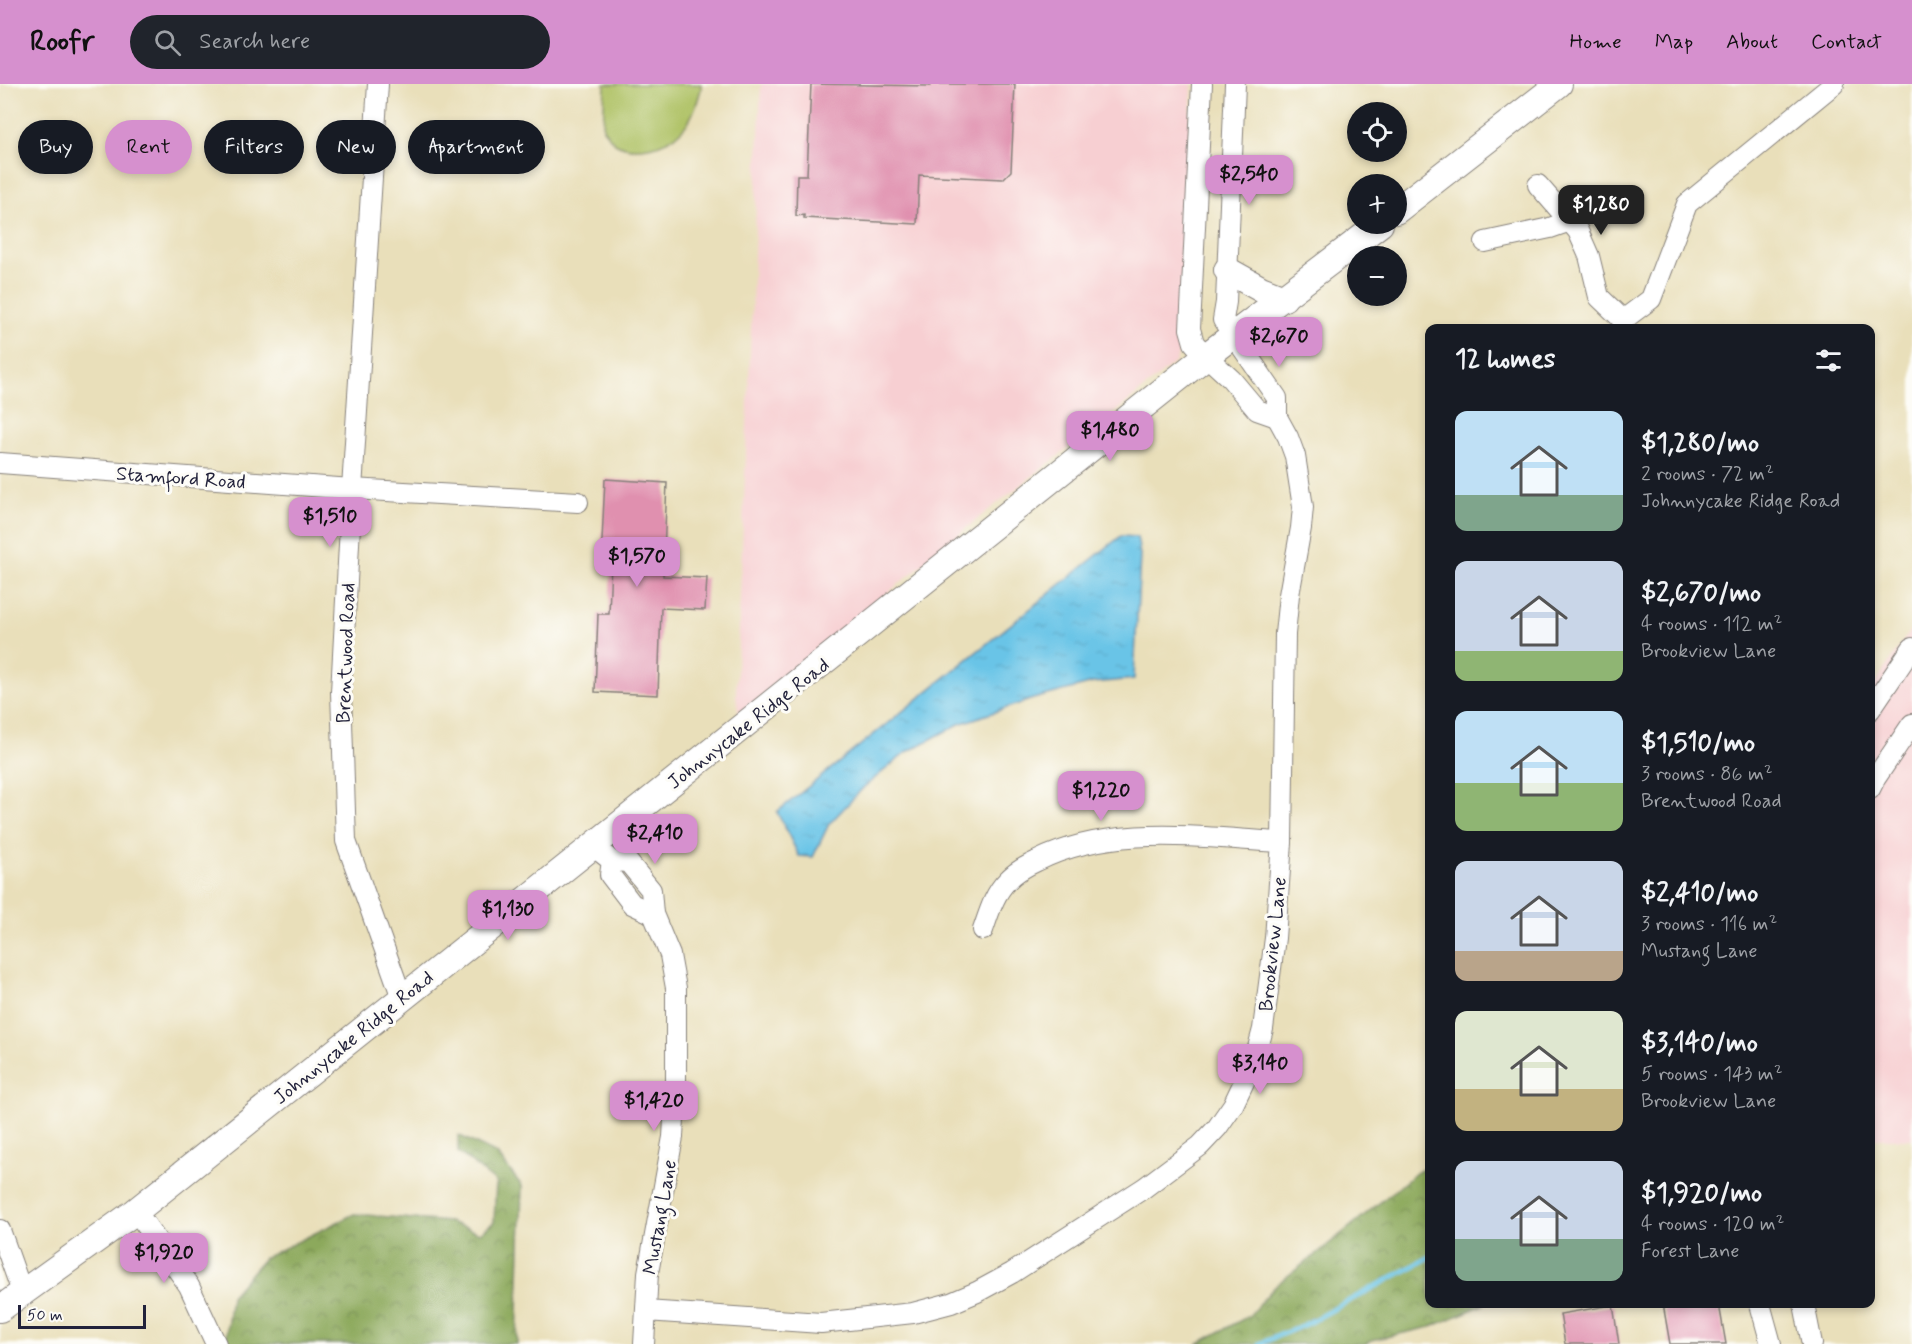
<!DOCTYPE html>
<meta charset="utf-8">
<style>
body{margin:0;font-family:Mynerve,sans-serif;background:#20242c;color:#f1f3f6;height:100vh;display:flex;flex-direction:column;font-size:22px;white-space:nowrap}
*{box-sizing:border-box;margin:0}
p{font-size:20px;color:#9ea1a6}
.icon{flex:none;width:33px;height:33px;fill:none;stroke:currentColor;stroke-width:2;stroke-linecap:round;stroke-linejoin:round}
.map{position:relative;flex:1;overflow:hidden}
.details{position:absolute;left:1425px;top:240px;width:450px;height:984px;display:flex;flex-direction:column;background:#171b24;border-radius:12px;box-shadow:0 3px 9px #0003}
.details>*{flex:none}
.guide{position:absolute;left:18px;top:36px;width:570px;height:54px;display:flex;gap:12px}
.controls{position:absolute;left:1347px;top:18px;display:grid;gap:12px}
.controls a{display:grid;place-items:center;width:60px;height:60px;border-radius:50%;background:#171b24;box-shadow:0 3px 9px #0003;font-size:30px}
.scale{position:absolute;left:18px;bottom:15px;width:128px;box-sizing:border-box;padding-left:6px;border:3px solid #22223b;border-top:0;font-size:16px;line-height:21px;white-space:nowrap;color:#22223b;-webkit-text-stroke:4px #fdfcf7;paint-order:stroke}
.price{position:absolute;translate:-50% -51px;padding:0 14px;border-radius:12px;background:#d690ce;color:#111;font-size:20px;line-height:39px;filter:drop-shadow(0 2px 3px #0008)}
.price::after{content:'';position:absolute;left:50%;top:36px;width:18px;height:14px;margin-left:-9px;background:inherit;clip-path:polygon(0 0,100% 0,50% 100%)}
.price.selected{background:#222;color:#fff}
ul{padding:0;list-style:none}
li{display:flex;align-items:center;gap:18px;height:150px;padding:0 30px}
li span{display:grid;place-items:center;flex:none;width:168px;height:120px;border-radius:12px;color:#555}
li>.icon{margin-inline-start:auto}
span .icon{width:72px;height:72px;fill:#fffc;stroke-width:1}
li b{font-size:26px}
h2{display:flex;justify-content:space-between;align-items:center;height:72px;padding:0 30px;font-size:26px}
.chip{padding:0 21px;border-radius:27px;background:#171b24;box-shadow:0 3px 9px #0003;font-size:21px;line-height:54px}
.chip.selected{background:#d690ce;color:#111}
header{display:flex;align-items:center;gap:36px;box-sizing:border-box;height:84px;padding:0 30px;background:#d690ce;color:#111}
header strong{font-size:28px}
nav{display:flex;gap:33px;margin-inline-start:auto;font-size:21px}
.search{width:420px;height:54px;background:#20242c;display:flex;align-items:center;gap:15px;box-sizing:border-box;padding:0 21px;border-radius:33px;color:#9ea1a6;font-size:22px}
.map>svg:first-child{display:block}
</style>
<header>
<strong>Roofr</strong>
<div class="search"><svg class="icon" aria-label="search" viewBox="0 0 24 24"><circle cx="10" cy="10" r="6"/><path d="M15 15l6 6"/></svg>Search here</div>
<nav><a>Home</a><a>Map</a><a>About</a><a>Contact</a></nav>
</header>
<div class="map">
<svg width="1912" height="1260" viewBox="0 0 1912 1260">
<defs>
<pattern id="forest-crowns" width="20" height="18" patternUnits="userSpaceOnUse" patternTransform="scale(1.5)"><rect width="20" height="18" fill="#8ca95c"/><path d="M2 6a3 3 0 1 1 6 0M12 15a3 3 0 1 1 6 0" fill="none" stroke="#72894d"/></pattern>
<pattern id="water-ripples" width="26" height="14" patternUnits="userSpaceOnUse" patternTransform="scale(1.5)"><rect width="26" height="14" fill="#69c4e7"/><path d="M2 4q2-2 4 0t4 0M15 11q2-2 4 0t4 0" fill="none" stroke="#5ba8c7"/></pattern>
</defs>
<rect width="100%" height="100%" fill="#fdfcf7"/>
<filter id="ink" filterUnits="userSpaceOnUse"><feTurbulence type="fractalNoise" baseFrequency=".0167" numOctaves="2"/><feDisplacementMap in="SourceGraphic" scale="12" xChannelSelector="R" yChannelSelector="G"/><feConvolveMatrix kernelMatrix="1 2 1 2 8 2 1 2 1" color-interpolation-filters="sRGB"/></filter>
<filter id="wash" filterUnits="userSpaceOnUse"><feTurbulence type="fractalNoise" baseFrequency=".008" numOctaves="4" result="noise"/><feDisplacementMap in="SourceGraphic" scale="24" xChannelSelector="R" yChannelSelector="G"/><feGaussianBlur stdDeviation="1.35" result="paint"/><feColorMatrix in="noise" values="0 0 0 0 0 0 0 0 0 0 0 0 0 0 0 0 0 1.4 0 .05"/><feComposite in="paint" operator="in"/></filter>
<g filter="url(#wash)">
<rect width="100%" height="100%" fill="#e9dfba"/>
<g fill="#f7cfd2">
<polygon points="761,0 1192,0 1179,267 1176,278 1120,324 981,432 739,632 736,611"/>
<polygon points="1912,544 1912,1055 1871,1055 1870,607"/>
</g>
<g fill="url(#forest-crowns)" stroke="#57664c" stroke-width="1.5">
<polygon points="458,1051 497,1070 522,1102 517,1260 233,1260 226,1253 231,1212 264,1174 354,1130 449,1138 480,1149 494,1138 496,1098 458,1068"/>
<polygon points="1429,1081 1430,1220 1485,1220 1431,1243 1372,1256 1366,1260 1197,1260 1249,1232 1276,1201 1319,1168 1416,1089"/>
</g>
<path fill="#b0c367" stroke="#697251" stroke-width="1.5" d="M 605,0 L 701,0 L 701,5 C 697,20 692,36 681,47 C 666,62 634,70 615,59 C 611,56 607,49 603,45 Z"/>
<polygon fill="url(#water-ripples)" stroke="#467391" stroke-width="1.5" points="1121,452 1137,453 1140,471 1134,595 1093,599 1033,615 959,640 907,668 864,703 829,740 813,773 799,772 777,728"/>
<g fill="none" stroke-linecap="round" stroke-linejoin="round">
<polyline stroke="#69c4e7" stroke-width="5" points="1259,1260 1306,1240 1430,1173"/>
</g>
<g id="blocks">
<g fill="#e090af">
<polygon points="811,0 930,2 930,0 1015,0 1011,87 1003,95 919,91 917,140 804,134 804,131 796,132 797,91 807,91"/>
<polygon points="605,395 667,399 663,492 707,494 705,526 661,524 658,611 595,608 598,530 609,530 611,478 601,478"/>
<polygon points="1663,1220 1719,1220 1726,1260 1670,1260"/>
<polygon points="1613,1221 1619,1260 1565,1260 1560,1230"/>
</g>
</g>
</g>
<g filter="url(#ink)">
<use href="#blocks" fill-opacity="0" stroke="#86807a" stroke-width="1.5"/>
<g fill="none" stroke-linecap="round" stroke-linejoin="round">
<g stroke="#86807a" stroke-width="22">
<g id="minor">
<polyline points="378,0 352,405 341,608 346,757 402,914"/>
<polyline points="1202,0 1190,245 1194,259 1206,272 1231,295 1257,326 1277,333"/>
<polyline points="1538,101 1578,147 1589,172 1599,213 1623,236"/>
<polyline points="1485,158 1550,144 1570,137"/>
<polyline points="1623,244 1623,236 1651,215 1687,120 1834,0"/>
<polyline points="0,379 352,405 578,418"/>
<polyline points="1870,626 1912,564"/>
<polyline points="1870,705 1875,695 1912,640"/>
<polyline points="593,762 612,777 628,778 651,806 653,830 670,871 676,904 676,999 673,1053 648,1189 644,1260"/>
<polyline points="612,777 610,791 632,820 653,830"/>
<path d="M 983,846 C 989,829 994,810 1007,797 C 1015,788 1026,782 1037,777 C 1112,739 1202,754 1282,758"/>
<polyline points="136,1127 189,1202 216,1260"/>
<polyline points="0,1146 22,1208"/>
<polyline points="1760,1220 1771,1260"/>
<polyline points="1804,1220 1812,1260"/>
<polyline points="646,1227 821,1239 913,1229 951,1219 977,1208 1012,1189 1144,1104 1200,1062 1217,1044 1233,1021 1255,975 1263,945 1275,854 1282,758 1285,550 1289,511 1301,444 1303,423 1295,372 1288,353 1277,333 1277,314 1223,236 1226,218 1235,0"/>
</g>
</g>
<g stroke="#86807a" stroke-width="28">
<g id="major">
<polyline points="1396,127 1559,0"/>
<polyline points="1227,186 1261,205 1284,214"/>
<polyline points="0,1225 136,1127 1206,272 1380,140"/>
</g>
</g>
<use href="#minor" stroke="#fff" stroke-width="20"/>
<use href="#major" stroke="#fff" stroke-width="26"/>
</g>
</g>
<g text-anchor="middle" stroke-width="6" stroke-linejoin="round" paint-order="stroke">
<g font-size="20" fill="#22223b" stroke="#fdfcf7">
<text transform="translate(181 393) rotate(4)" y="7">Stamford Road</text>
<text transform="translate(345 569) rotate(-88)" y="7">Brentwood Road</text>
<text transform="translate(748 639) rotate(-38)" y="7">Johnnycake Ridge Road</text>
<text transform="translate(1272 860) rotate(-84)" y="7">Brookview Lane</text>
<text transform="translate(353 953) rotate(-39)" y="7">Johnnycake Ridge Road</text>
<text transform="translate(659 1133) rotate(-80)" y="7">Mustang Lane</text>
</g>
</g>
</svg>
<div class="controls">
<a><svg class="icon" aria-label="locate" viewBox="0 0 24 24"><circle cx="12" cy="12" r="6"/><path d="M12 2v4M12 18v4M2 12h4M18 12h4"/></svg></a>
<a>+</a>
<a>−</a>
</div>
<div class="scale">50 m</div>
<b class="price" style="left:1249px;top:122px">$2,540</b>
<b class="price selected" style="left:1601px;top:152px">$1,280</b>
<b class="price" style="left:1279px;top:284px">$2,670</b>
<b class="price" style="left:1110px;top:378px">$1,480</b>
<b class="price" style="left:330px;top:464px">$1,510</b>
<b class="price" style="left:637px;top:504px">$1,570</b>
<b class="price" style="left:1101px;top:738px">$1,220</b>
<b class="price" style="left:655px;top:781px">$2,410</b>
<b class="price" style="left:508px;top:857px">$1,130</b>
<b class="price" style="left:1260px;top:1011px">$3,140</b>
<b class="price" style="left:654px;top:1048px">$1,420</b>
<b class="price" style="left:164px;top:1200px">$1,920</b>
<div class="guide">
<a class="chip">Buy</a>
<a class="chip selected">Rent</a>
<a class="chip">Filters</a>
<a class="chip">New</a>
<a class="chip">Apartment</a>
</div>
<section class="details">
<h2>12 homes<svg class="icon" aria-label="filters" viewBox="0 0 24 24"><path d="M4 7h16M4 17h16"/><circle cx="9" cy="7" r="2"/><circle cx="15" cy="17" r="2"/></svg></h2>
<ul>
<li><span style="background:linear-gradient(#bfe0f5 70%,#7fa58c 0)"><svg class="icon" aria-label="home" viewBox="0 0 24 24"><path d="M3 11l9-7 9 7M6 9v11h12V9"/></svg></span><div><b>$1,280/mo</b><p>2 rooms · 72 m²</p><p>Johnnycake Ridge Road</p></div></li>
<li><span style="background:linear-gradient(#c9d6e8 75%,#8fb573 0)"><svg class="icon" aria-label="home" viewBox="0 0 24 24"><path d="M3 11l9-7 9 7M6 9v11h12V9"/></svg></span><div><b>$2,670/mo</b><p>4 rooms · 112 m²</p><p>Brookview Lane</p></div></li>
<li><span style="background:linear-gradient(#bfe0f5 60%,#8fb573 0)"><svg class="icon" aria-label="home" viewBox="0 0 24 24"><path d="M3 11l9-7 9 7M6 9v11h12V9"/></svg></span><div><b>$1,510/mo</b><p>3 rooms · 86 m²</p><p>Brentwood Road</p></div></li>
<li><span style="background:linear-gradient(#c9d6e8 75%,#b9a48a 0)"><svg class="icon" aria-label="home" viewBox="0 0 24 24"><path d="M3 11l9-7 9 7M6 9v11h12V9"/></svg></span><div><b>$2,410/mo</b><p>3 rooms · 116 m²</p><p>Mustang Lane</p></div></li>
<li><span style="background:linear-gradient(#dfe7d0 65%,#c2b280 0)"><svg class="icon" aria-label="home" viewBox="0 0 24 24"><path d="M3 11l9-7 9 7M6 9v11h12V9"/></svg></span><div><b>$3,140/mo</b><p>5 rooms · 143 m²</p><p>Brookview Lane</p></div></li>
<li><span style="background:linear-gradient(#c9d6e8 65%,#7fa58c 0)"><svg class="icon" aria-label="home" viewBox="0 0 24 24"><path d="M3 11l9-7 9 7M6 9v11h12V9"/></svg></span><div><b>$1,920/mo</b><p>4 rooms · 120 m²</p><p>Forest Lane</p></div></li>
</ul>
</section>
</div>
